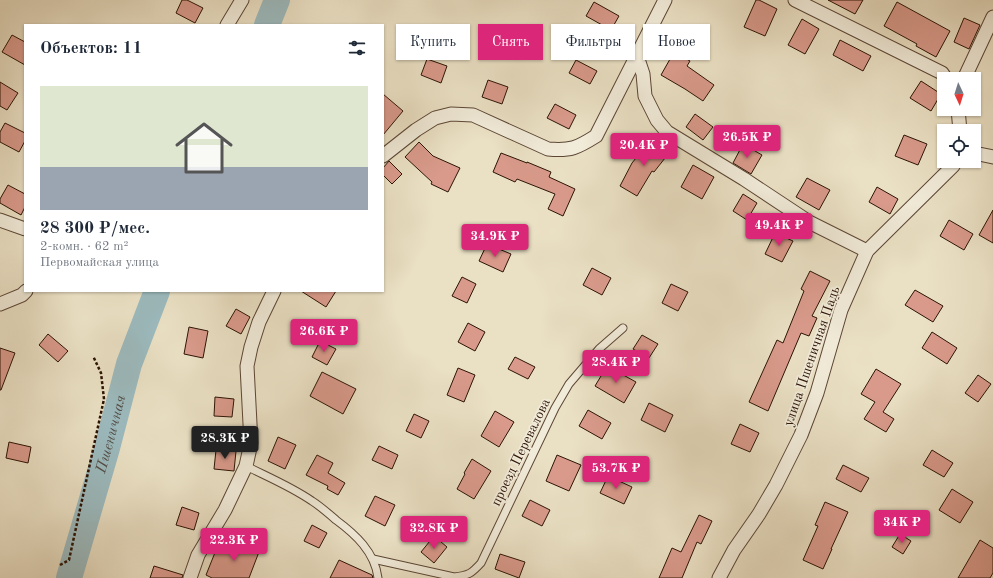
<!DOCTYPE html>
<html lang="ru">
<meta charset="utf-8">
<style>
body{margin:0;font-family:"Old Standard TT",serif;background:#f6f6f7;color:#1f2937;height:100vh;display:flex;flex-direction:column;font-size:15px;white-space:nowrap}
*{box-sizing:border-box;margin:0}
p{font-size:13px;color:#747a83}
.icon{flex:none;width:22px;height:22px;fill:none;stroke:currentColor;stroke-width:2;stroke-linecap:round;stroke-linejoin:round}
.map{position:relative;flex:1;overflow:hidden}
.drawer{position:absolute;left:24px;top:24px;width:360px;height:268px;display:flex;flex-direction:column;background:#fff;border-radius:0px;box-shadow:0 1px 3px #0004}
.drawer>*{flex:none}
.banner{position:absolute;left:396px;top:24px;width:380px;height:36px;display:flex;gap:8px}
.needle{width:26px;rotate:176deg}
.fabs{position:absolute;left:937px;top:72px;display:grid;gap:8px}
.fabs a{display:grid;place-items:center;width:44px;height:44px;border-radius:0px;background:#fff;box-shadow:0 1px 3px #0004;font-size:20px}
.price{position:absolute;translate:-50% -34px;padding:0 9px;border-radius:4px;background:#db2777;color:#fff;font-size:13px;line-height:26px;filter:drop-shadow(0 1px 2px #0008)}
.price::after{content:'';position:absolute;left:50%;top:24px;width:12px;height:9px;margin-left:-6px;background:inherit;clip-path:polygon(0 0,100% 0,50% 100%)}
.price.selected{background:#222;color:#fff}
ul{padding:0;list-style:none}
li{display:grid;align-content:center;gap:8px;height:212px;padding:0 16px}
li span{display:grid;place-items:center;height:124px;border-radius:0px;color:#555}
li>.icon{margin-inline-start:auto}
span .icon{width:72px;height:72px;fill:#fffc;stroke-width:1}
li b{font-size:17px}
h2{display:flex;justify-content:space-between;align-items:center;height:48px;padding:0 16px;font-size:17px}
.pill{padding:0 14px;border-radius:0px;background:#fff;box-shadow:0 1px 3px #0004;font-size:14px;line-height:36px}
.pill.selected{background:#db2777;color:#fff}
.map>svg:first-child{display:block}
</style>
<div class="map">
<svg width="993" height="578" viewBox="0 0 993 578">
<rect width="100%" height="100%" fill="#eae0c4"/>
<filter id="stains"><feTurbulence type="fractalNoise" baseFrequency=".005" numOctaves="4"/><feColorMatrix values="0 0 0 0 .2 0 0 0 0 .09 0 0 0 0 .02 0 0 0 .5 -.17"/></filter>
<radialGradient id="worn" r=".72"><stop offset=".6" stop-color="#630" stop-opacity="0"/><stop offset="1" stop-color="#630" stop-opacity=".3"/></radialGradient>
<g fill="none" stroke-linecap="round" stroke-linejoin="round">
<g stroke="#9cbabe" stroke-width="26">
<polyline points="267,25 277,0"/>
<path id="s1" d="M 69,578 L 107,448 L 129,364 L 157,291"/>
</g>
</g>
<g fill="#d99a8b" stroke="#2c1305">
<polygon points="182,0 187,0 203,8 195,23 176,13"/>
<polygon points="756,0 759,0 777,9 765,36 744,27"/>
<polygon points="828,0 863,0 855,14"/>
<polygon points="594,2 619,16 611,30 586,16"/>
<polygon points="897,2 950,31 936,57 916,46 917,44 884,26"/>
<polygon points="964,18 980,25 969,49 954,42"/>
<polygon points="802,19 819,29 805,54 788,45"/>
<polygon points="511,33 528,39 523,52 507,45"/>
<polygon points="12,35 25,42 25,65 2,52"/>
<polygon points="840,40 871,56 863,71 833,55"/>
<polygon points="674,52 690,61 687,66 714,85 703,101 685,89 661,75"/>
<polygon points="427,59 447,66 441,83 421,75"/>
<polygon points="576,60 597,71 590,84 569,73"/>
<polygon points="488,80 508,87 502,104 482,97"/>
<polygon points="921,81 941,94 931,111 910,98"/>
<polygon points="0,82 18,93 7,110 0,106"/>
<polygon points="383,94 403,111 383,135"/>
<polygon points="555,104 576,115 569,129 547,118"/>
<polygon points="695,114 713,127 703,140 686,127"/>
<polygon points="5,123 25,133 25,141 19,152 0,142 0,132"/>
<polygon points="904,135 927,144 918,165 895,156"/>
<polygon points="651,139 669,153 654,172 652,171 637,196 620,186 632,163"/>
<polygon points="419,142 433,156 460,168 448,192 431,184 432,182 405,157"/>
<polygon points="743,144 762,155 751,174 733,163"/>
<polygon points="501,153 527,163 527,162 551,172 549,177 575,189 563,216 548,209 555,194 517,179 515,182 493,172"/>
<polygon points="389,161 402,174 392,184 383,175 383,168"/>
<polygon points="693,165 714,177 702,199 681,187"/>
<polygon points="807,178 830,190 819,210 796,197"/>
<polygon points="8,185 25,194 25,207 21,215 0,203 0,199"/>
<polygon points="877,187 898,199 890,214 869,202"/>
<polygon points="743,194 757,203 747,220 733,211"/>
<polygon points="993,210 993,243 979,235"/>
<polygon points="949,220 973,234 964,250 940,236"/>
<polygon points="775,233 793,241 782,262 765,254"/>
<polygon points="487,244 511,254 503,272 479,261"/>
<polygon points="592,268 611,278 602,295 583,285"/>
<polygon points="810,271 830,281 812,316 817,318 809,336 801,333 768,411 749,402 777,340 783,343 804,291 801,289"/>
<polygon points="462,277 476,284 467,303 452,296"/>
<polygon points="671,284 688,292 678,311 662,303"/>
<polygon points="915,290 943,306 933,322 905,305"/>
<polygon points="301,291 336,291 326,307"/>
<polygon points="236,309 250,317 241,334 226,326"/>
<polygon points="468,323 485,332 475,351 458,342"/>
<polygon points="189,327 208,331 203,358 184,354"/>
<polygon points="932,332 957,348 947,364 922,348"/>
<polygon points="48,334 68,351 58,362 39,345"/>
<polygon points="642,335 658,344 649,358 633,349"/>
<polygon points="320,341 336,349 327,365 312,357"/>
<polygon points="0,348 15,353 1,390 0,390"/>
<polygon points="515,357 535,367 528,379 508,369"/>
<polygon points="607,366 636,382 624,403 595,386"/>
<polygon points="458,368 475,375 464,402 447,395"/>
<polygon points="876,369 901,384 883,412 894,419 886,432 864,419 875,402 861,394"/>
<polygon points="322,372 356,389 343,414 310,396"/>
<polygon points="978,375 991,384 978,402 965,393"/>
<polygon points="215,397 234,399 232,417 214,416"/>
<polygon points="649,403 673,415 665,432 641,420"/>
<polygon points="588,410 611,423 602,439 579,426"/>
<polygon points="495,411 514,422 499,447 481,436"/>
<polygon points="414,414 429,421 421,438 406,431"/>
<polygon points="740,424 759,433 750,452 731,444"/>
<polygon points="278,437 296,445 285,469 268,461"/>
<polygon points="9,442 31,447 28,463 6,458"/>
<polygon points="379,446 398,455 392,469 372,460"/>
<polygon points="216,450 236,451 234,471 214,469"/>
<polygon points="932,450 953,463 944,477 923,465"/>
<polygon points="317,455 333,463 328,473 345,483 338,495 327,489 328,486 306,475"/>
<polygon points="557,455 581,465 569,491 546,481"/>
<polygon points="472,459 491,471 474,499 457,489 465,474 464,473"/>
<polygon points="843,465 869,478 861,492 836,479"/>
<polygon points="608,476 632,487 624,504 600,493"/>
<polygon points="952,489 973,502 960,523 939,510"/>
<polygon points="375,496 395,505 385,526 365,516"/>
<polygon points="530,500 550,510 542,526 522,516"/>
<polygon points="825,502 848,512 831,549 832,549 823,569 803,560 818,526 815,525"/>
<polygon points="182,507 199,513 194,530 176,525"/>
<polygon points="699,515 712,521 701,544 697,542 682,578 659,578 672,548 681,552"/>
<polygon points="312,525 327,533 319,548 304,541"/>
<polygon points="900,534 911,541 903,554 892,547"/>
<polygon points="434,536 447,547 434,563 421,552"/>
<polygon points="250,540 262,544 249,578 212,578 206,575 216,550 225,553 229,543 246,549"/>
<polygon points="980,540 993,548 993,573 990,578 958,578"/>
<polygon points="500,554 525,562 519,578 495,569"/>
<polygon points="339,560 372,575 373,578 330,578"/>
<polygon points="154,566 183,575 182,578 150,578"/>
</g>
<g fill="none" stroke-linecap="round" stroke-linejoin="round">
<g stroke="#5c4635" stroke-width="9">
<g id="service">
<path d="M 246,466 C 268,477 292,487 312,501 C 320,506 328,513 336,520 C 355,534 375,552 378,578"/>
<path d="M 373,559 L 454,577 C 469,575 471,574 481,563 L 555,408 L 569,384 L 599,349 L 623,328"/>
</g>
</g>
<g stroke="#5c4635" stroke-width="15">
<g id="minor">
<polyline points="795,0 942,73 946,79"/>
<polyline points="227,25 242,0"/>
<polyline points="636,57 639,62 643,74 645,96 657,120 667,132 744,179 809,222 867,251"/>
<polyline points="964,79 993,17"/>
<polyline points="958,109 960,131"/>
<polyline points="974,153 993,157"/>
<path d="M 383,156 L 416,130 L 435,118 L 451,114 L 473,115 L 548,149 C 571,151 577,148 596,136 L 665,0"/>
<polyline points="0,220 25,229"/>
<polyline points="0,304 22,295 26,291"/>
<polyline points="190,578 198,555 225,510 246,466 251,443 247,366 251,347 259,322 274,291"/>
<polyline points="719,578 734,550 759,514 776,485 801,435 817,393 841,310 867,251 953,166 956,161"/>
</g>
</g>
<polyline stroke="#2c1305" stroke-width="2.5" stroke-dasharray="3 2" stroke-linecap="butt" points="60,565 69,560 104,399 101,373 93,356"/>
<use href="#service" stroke="#f1ebd9" stroke-width="7"/>
<use href="#minor" stroke="#f1ebd9" stroke-width="13"/>
</g>
<g text-anchor="middle" stroke-width="3.5" stroke-linejoin="round" paint-order="stroke">
<g font-size="14" fill="#2c1305" stroke="#f1ebd9">
<text transform="translate(811 356) rotate(-71)" y="5">улица Пшеничная Падь</text>
<text transform="translate(520 452) rotate(-64)" y="5">проезд Перевалова</text>
</g>
<g font-size="15" font-style="italic" fill="#534d46" stroke="#f1ebd9">
<text dy="5" stroke="none"><textPath href="#s1" startOffset="150">Пшеничная</textPath></text>
</g>
</g>
<rect width="100%" height="100%" filter="url(#stains)"/>
<rect width="100%" height="100%" fill="url(#worn)"/>
</svg>
<div class="fabs">
<a><svg class="needle" viewBox="-14 -14 28 28"><path d="M0-13l5 13h-10z" fill="#e53935"/><path d="M0 13l5-13h-10z" fill="#747a83"/></svg></a>
<a><svg class="icon" aria-label="locate" viewBox="0 0 24 24"><circle cx="12" cy="12" r="6"/><path d="M12 2v4M12 18v4M2 12h4M18 12h4"/></svg></a>
</div>
<b class="price" style="left:747px;top:159px">26.5K ₽</b>
<b class="price" style="left:644px;top:167px">20.4K ₽</b>
<b class="price" style="left:779px;top:247px">49.4K ₽</b>
<b class="price" style="left:495px;top:258px">34.9K ₽</b>
<b class="price" style="left:324px;top:353px">26.6K ₽</b>
<b class="price" style="left:616px;top:384px">28.4K ₽</b>
<b class="price selected" style="left:225px;top:460px">28.3K ₽</b>
<b class="price" style="left:616px;top:490px">53.7K ₽</b>
<b class="price" style="left:902px;top:544px">34K ₽</b>
<b class="price" style="left:434px;top:550px">32.8K ₽</b>
<b class="price" style="left:234px;top:562px">22.3K ₽</b>
<div class="banner">
<a class="pill">Купить</a>
<a class="pill selected">Снять</a>
<a class="pill">Фильтры</a>
<a class="pill">Новое</a>
</div>
<section class="drawer">
<h2>Объектов: 11<svg class="icon" aria-label="filters" viewBox="0 0 24 24"><path d="M4 7h16M4 17h16"/><circle cx="9" cy="7" r="2"/><circle cx="15" cy="17" r="2"/></svg></h2>
<ul>
<li><span style="background:linear-gradient(#dfe7d0 65%,#9aa5b1 0)"><svg class="icon" aria-label="home" viewBox="0 0 24 24"><path d="M3 11l9-7 9 7M6 9v11h12V9"/></svg></span><div><b>28 300 ₽/мес.</b><p>2-комн. · 62 m²</p><p>Первомайская улица</p></div></li>
</ul>
</section>
</div>
